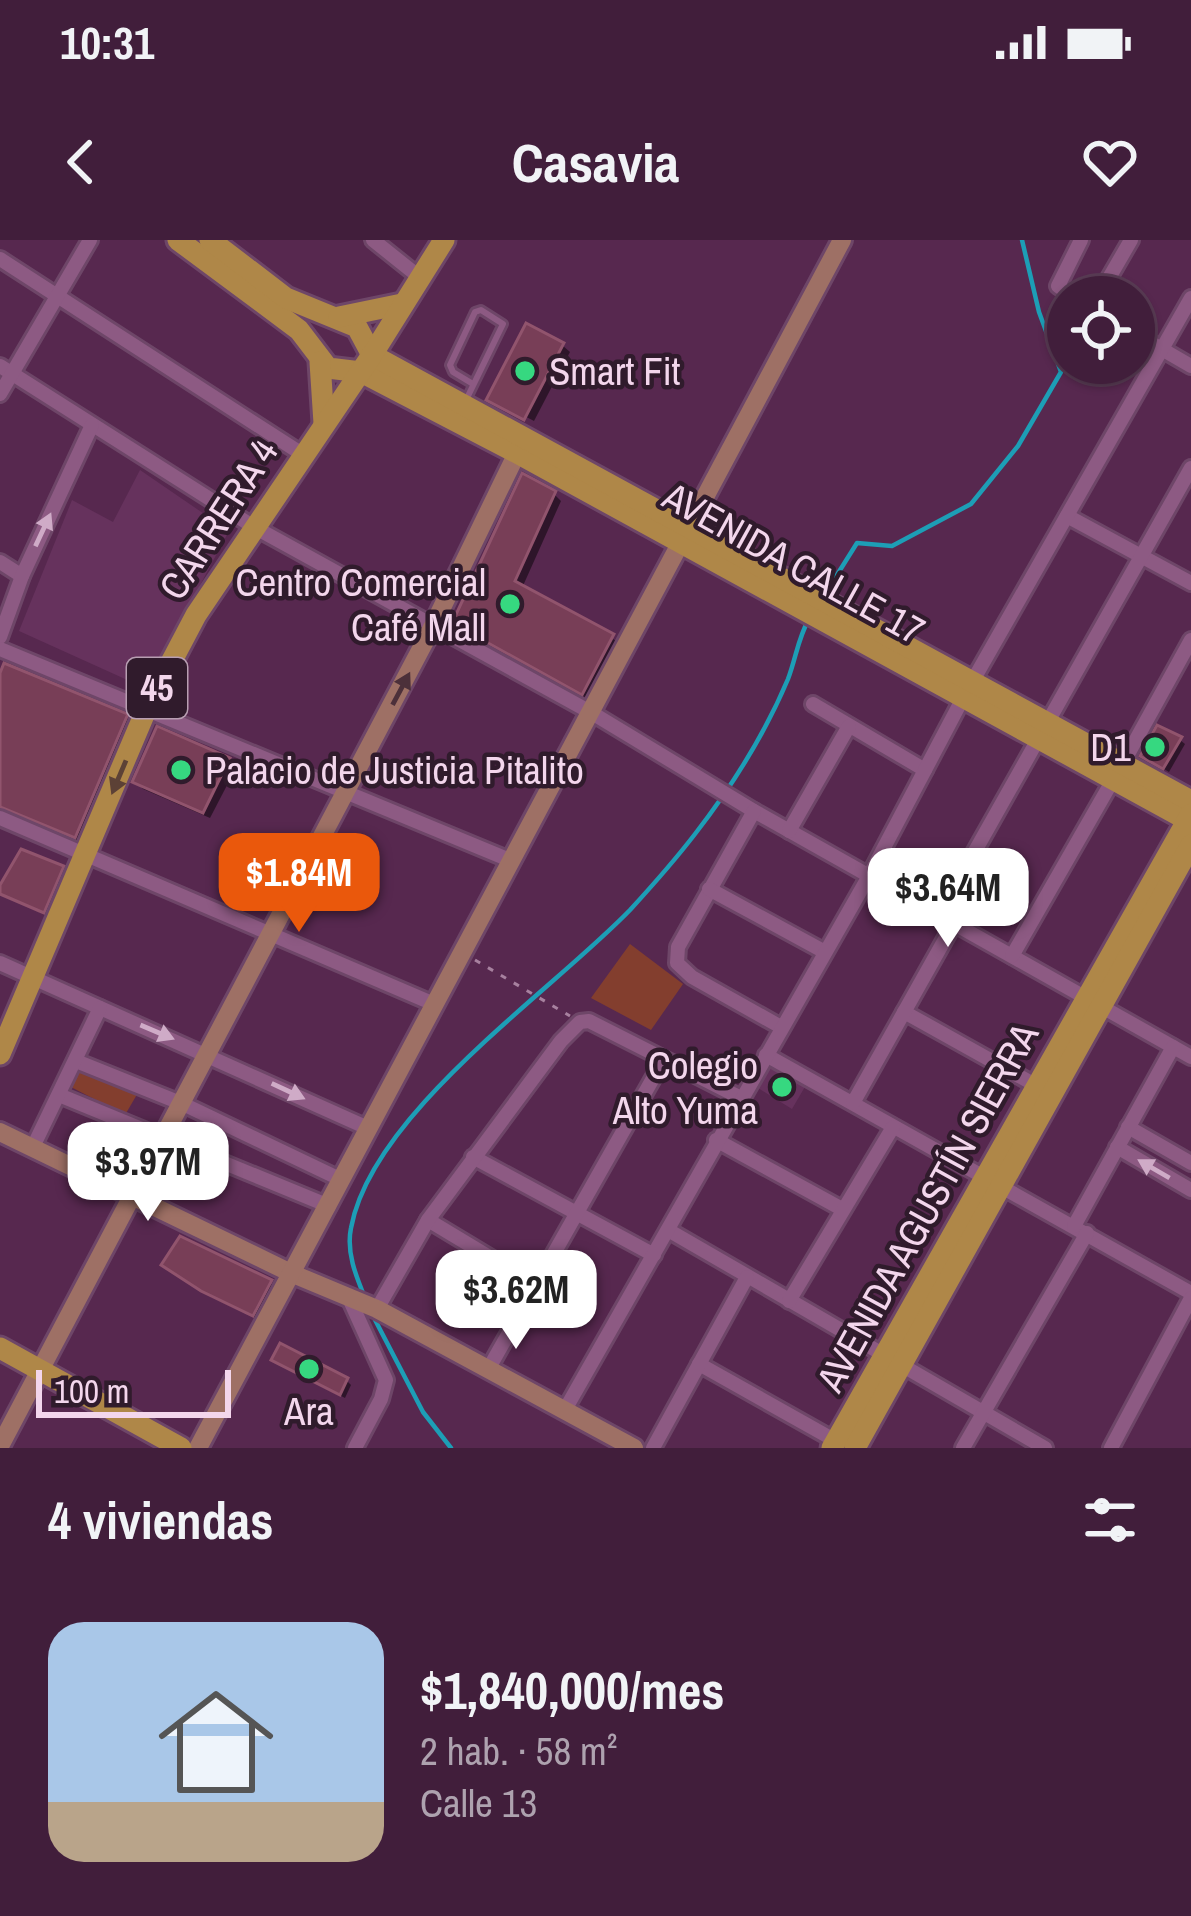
<!DOCTYPE html>
<html lang="es">
<meta charset="utf-8">
<style>
body{margin:0;font-family:"Archivo Narrow",sans-serif;background:#482742;color:#f1f3f6;height:100vh;display:flex;flex-direction:column;font-size:45px;white-space:nowrap}
*{box-sizing:border-box;margin:0}
p{font-size:39px;color:#aea2af}
.icon{flex:none;width:66px;height:66px;fill:none;stroke:currentColor;stroke-width:2;stroke-linecap:round;stroke-linejoin:round}
.map{position:relative;height:1208px;overflow:hidden}
.details{display:flex;flex-direction:column;background:#411e3b;flex:1}
.details>*{flex:none}
.buttons{position:absolute;left:1047px;top:36px;display:grid;gap:24px}
.buttons a{display:grid;place-items:center;width:108px;height:108px;border-radius:50%;background:#411e3b;box-shadow:0 3px 9px #0004,0 0 0 3px #5a3c55;font-size:60px}
.scale{position:absolute;left:36px;bottom:30px;width:195px;box-sizing:border-box;padding-left:12px;border:6px solid #f3d6ec;border-top:0;font-size:33px;line-height:42px;white-space:nowrap;color:#f3d6ec;-webkit-text-stroke:9px #301b2c;paint-order:stroke}
.price{position:absolute;translate:-50% -102px;padding:0 27px;border-radius:24px;background:#fff;color:#222;font-size:39px;line-height:78px;filter:drop-shadow(0 3px 6px #0008)}
.price::after{content:'';position:absolute;left:50%;top:72px;width:36px;height:27px;margin-left:-18px;background:inherit;clip-path:polygon(0 0,100% 0,50% 100%)}
.price.current{background:#ea580c;color:#fff}
ul{padding:0;list-style:none}
li{display:flex;align-items:center;gap:36px;height:300px;padding:0 48px}
li+li{border-top:3px solid #5a3c55}
li span{display:grid;place-items:center;flex:none;width:336px;height:240px;border-radius:36px;color:#555}
li>.icon{margin-inline-start:auto}
span .icon{width:144px;height:144px;fill:#fffc;stroke-width:1}
li b{font-size:51px}
h2{display:flex;justify-content:space-between;align-items:center;height:144px;padding:0 48px;font-size:51px}
.status{display:flex;justify-content:space-between;align-items:center;height:84px;padding:0 60px;background:#411e3b;direction:ltr}
.status svg{height:33px;fill:currentColor}
header{display:flex;justify-content:space-between;align-items:center;height:156px;padding:0 48px;background:#411e3b;font-size:54px;font-weight:700}
.map>svg:first-child{display:block}
</style>
<div class="status"><b>10:31</b><svg viewBox="0 0 49 12"><path d="M0 12V9h3v3zM5 12V6h3v6zM10 12V3h3v9zM15 12V0h3v12zM26 1h20v11H26zM47 4h2v5h-2z"/></svg></div>
<header><svg class="icon" aria-label="back" viewBox="0 0 24 24"><path d="M15 5l-7 7 7 7"/></svg>Casavia<svg class="icon" aria-label="heart" viewBox="0 0 24 24"><path d="M12 20l-8-8c-3-5 5-10 8-4 3-6 11-1 8 4z"/></svg></header>
<div class="map">
<svg width="1191" height="1208" viewBox="0 0 1191 1208">
<rect width="100%" height="100%" fill="#57284f"/>
<g fill="#66325d">
<polygon points="140,230 229,291 145,448 19,391 72,260 113,282"/>
<polygon points="770,827 806,845 792,869 758,848"/>
</g>
<g fill="#833e2e">
<polygon points="630,704 683,744 651,790 591,758"/>
<polygon points="80,825 139,851 125,875 69,846"/>
</g>
<g fill="#0007">
<polygon points="562,105 570,112 534,181 494,160"/>
<polygon points="554,254 561,261 522,348 620,403 590,460 455,382"/>
<polygon points="0,441 126,477 134,484 83,603 14,574 0,574"/>
<polygon points="1180,500 1185,504 1169,532 1149,520"/>
<polygon points="228,520 236,528 210,578 143,549 135,542"/>
<polygon points="62,629 69,636 51,678 0,652"/>
<polygon points="171,1031 270,1043 277,1049 260,1080 211,1057"/>
<polygon points="280,1124 346,1140 351,1145 345,1158"/>
</g>
<g fill="none" stroke-linecap="round" stroke-linejoin="round">
<g stroke="#1d9eb6" stroke-width="4.5">
<polyline points="825,354 857,303 892,306 971,264 1018,206 1061,132 1039,72 1022,0"/>
<path d="M 365,1058 C 356,1036 346,1012 351,988 C 372,873 551,752 630,670 C 652,646 675,620 695,594 C 733,545 764,496 788,439 C 796,418 798,398 809,379"/>
<polyline points="372,1074 423,1172 451,1208"/>
</g>
</g>
<g fill="#783e57" stroke="#91546d" stroke-width="3">
<polygon points="526,83 564,103 524,180 486,160"/>
<polygon points="522,233 556,251 515,341 614,394 582,455 452,383"/>
<polygon points="4,423 128,474 75,598 0,567 0,433"/>
<polygon points="1157,485 1182,497 1163,529 1140,516"/>
<polygon points="157,486 230,518 203,573 132,542"/>
<polygon points="21,609 64,626 44,673 0,654 0,645"/>
<polygon points="180,996 272,1040 253,1076 201,1051 161,1025"/>
<polygon points="280,1103 348,1138 340,1155 271,1120"/>
</g>
<g fill="none" stroke-linecap="round" stroke-linejoin="round">
<g stroke="#6e4668" stroke-width="12">
<polyline id="service" points="467,158 503,84 481,70 475,72 450,125 453,132 473,144"/>
</g>
<g stroke="#6e4668" stroke-width="20">
<g id="minor">
<polyline points="373,0 418,36"/>
<polyline points="0,19 302,214"/>
<polyline points="1074,57 1058,46 1081,0"/>
<polyline points="1098,57 1131,0"/>
<polyline points="1134,93 1191,126"/>
<polyline points="0,126 254,287 592,473 754,571 1191,817"/>
<polyline points="0,154 90,0"/>
<polyline points="1067,276 1191,343"/>
<polyline points="0,322 22,336"/>
<polyline points="0,397 22,336 92,185"/>
<polyline points="0,409 512,621"/>
<polyline points="813,464 925,530"/>
<polyline points="1122,525 1191,400"/>
<polyline points="754,571 678,707 677,723 692,737 781,787"/>
<polyline points="0,578 434,764"/>
<polyline points="789,591 849,486"/>
<polyline points="229,612 298,644"/>
<polyline points="709,649 825,712"/>
<polyline points="939,675 1191,228"/>
<polyline points="1012,716 1114,538"/>
<polyline points="0,723 370,889"/>
<polyline points="904,772 1037,846"/>
<polyline points="766,815 1191,1053"/>
<polyline points="76,821 183,864 342,940"/>
<polyline points="59,855 329,966"/>
<polyline points="853,863 953,685"/>
<polyline points="1128,887 1191,923"/>
<polyline points="716,900 842,969"/>
<polyline points="1117,907 1191,950"/>
<polyline points="32,909 100,768"/>
<polyline points="473,917 654,1015"/>
<polyline points="428,980 536,1045"/>
<polyline points="1074,986 1173,807"/>
<polyline points="668,990 1045,1208"/>
<polyline points="348,1056 386,1140 381,1159 355,1208"/>
<polyline points="789,1061 893,887"/>
<polyline points="377,1069 428,980 561,801 580,782 589,781 741,858"/>
<polyline points="699,1124 836,1201"/>
<polyline points="489,1128 664,819"/>
<polyline points="566,1168 869,636 963,458 1191,58"/>
<polyline points="653,1208 747,1037"/>
<polyline points="963,1208 1087,993"/>
<polyline points="1111,1208 1191,1058"/>
</g>
</g>
<g stroke="#6e4668" stroke-width="24">
<g id="secondary">
<polyline points="0,892 293,1034 377,1069 634,1208"/>
<polyline points="0,1206 433,386 517,213"/>
<polyline points="198,1208 842,0"/>
</g>
</g>
<g stroke="#6e4668" stroke-width="27">
<g id="primary">
<polyline points="178,0 299,90 328,128 361,132 517,213 1191,582"/>
<polyline points="210,0 286,58 357,87 372,115"/>
<polyline points="339,77 402,64"/>
<polyline points="372,115 1191,561"/>
<polyline points="320,122 324,183"/>
<polyline points="0,814 147,468 196,375 372,115 444,0"/>
<polyline points="0,1108 181,1208"/>
<polyline points="832,1208 1191,574"/>
<polyline points="855,1208 1191,605"/>
</g>
</g>
<polyline stroke="#a7819f" stroke-width="3" stroke-dasharray="6 9" stroke-linecap="butt" points="475,720 570,776"/>
<use href="#service" stroke="#8d5a83" stroke-width="6"/>
<use href="#minor" stroke="#8d5a83" stroke-width="14"/>
<use href="#secondary" stroke="#9e7065" stroke-width="18"/>
<use href="#primary" stroke="#af8748" stroke-width="21"/>
</g>
<defs><path id="oneway-solid" d="M-6-.8H1V-3.2L6.5 0L1 3.2V.8H-6Z" transform="scale(3)"/></defs>
<g fill="#cfabc7">
<use href="#oneway-solid" transform="translate(43 290) rotate(-65)"/>
<use href="#oneway-solid" transform="translate(157 792) rotate(23)"/>
<use href="#oneway-solid" transform="translate(288 851) rotate(25)"/>
<use href="#oneway-solid" transform="translate(1154 929) rotate(-150)"/>
</g>
<use fill="#4c303a" href="#oneway-solid" transform="translate(401 449) rotate(-62)"/>
<use fill="#5c4136" href="#oneway-solid" transform="translate(119 537) rotate(113)"/>
<g fill="#36d880" stroke="#301b2c" stroke-width="4.5">
<circle cx="525" cy="131" r="12"/>
<circle cx="510" cy="364" r="12"/>
<circle cx="1155" cy="507" r="12"/>
<circle cx="181" cy="530" r="12"/>
<circle cx="782" cy="847" r="12"/>
<circle cx="309" cy="1129" r="12"/>
</g>
<g text-anchor="middle" stroke-width="9" stroke-linejoin="round" paint-order="stroke">
<rect fill="#301b2c" stroke="#b89eb2" stroke-width="3" x="127" y="418" width="60" height="60" rx="9"/>
<g font-size="36" font-weight="bold" fill="#f3d6ec">
<text x="157" y="461">45</text>
</g>
<g font-size="39" fill="#f3d6ec" stroke="#301b2c" text-anchor="end">
<text x="549" y="145" text-anchor="start">Smart Fit</text>
<text x="486" y="356">Centro Comercial<tspan x="486" dy="45">Café Mall</tspan></text>
<text x="1131" y="521">D1</text>
<text x="205" y="544" text-anchor="start">Palacio de Justicia Pitalito</text>
<text x="758" y="839">Colegio<tspan x="758" dy="45">Alto Yuma</tspan></text>
<text x="309" y="1185" text-anchor="middle">Ara</text>
</g>
<g font-size="39" fill="#f3d6ec" stroke="#301b2c">
<text transform="translate(218 279) rotate(-57)" y="14">CARRERA 4</text>
<text transform="translate(794 323) rotate(29)" y="14">AVENIDA CALLE 17</text>
<text transform="translate(927 967) rotate(-61)" y="14">AVENIDA AGUSTÍN SIERRA</text>
</g>
</g>
</svg>
<div class="buttons">
<a><svg class="icon" aria-label="locate" viewBox="0 0 24 24"><circle cx="12" cy="12" r="6"/><path d="M12 2v4M12 18v4M2 12h4M18 12h4"/></svg></a>
</div>
<div class="scale">100 m</div>
<b class="price current" style="left:299px;top:695px">$1.84M</b>
<b class="price" style="left:948px;top:710px">$3.64M</b>
<b class="price" style="left:148px;top:984px">$3.97M</b>
<b class="price" style="left:516px;top:1112px">$3.62M</b>
</div>
<section class="details">
<h2>4 viviendas<svg class="icon" aria-label="filters" viewBox="0 0 24 24"><path d="M4 7h16M4 17h16"/><circle cx="9" cy="7" r="2"/><circle cx="15" cy="17" r="2"/></svg></h2>
<ul>
<li><span style="background:linear-gradient(#a9c7e8 75%,#b9a48a 0)"><svg class="icon" aria-label="home" viewBox="0 0 24 24"><path d="M3 11l9-7 9 7M6 9v11h12V9"/></svg></span><div><b>$1,840,000/mes</b><p>2 hab. · 58 m²</p><p>Calle 13</p></div></li>
</ul>
</section>
